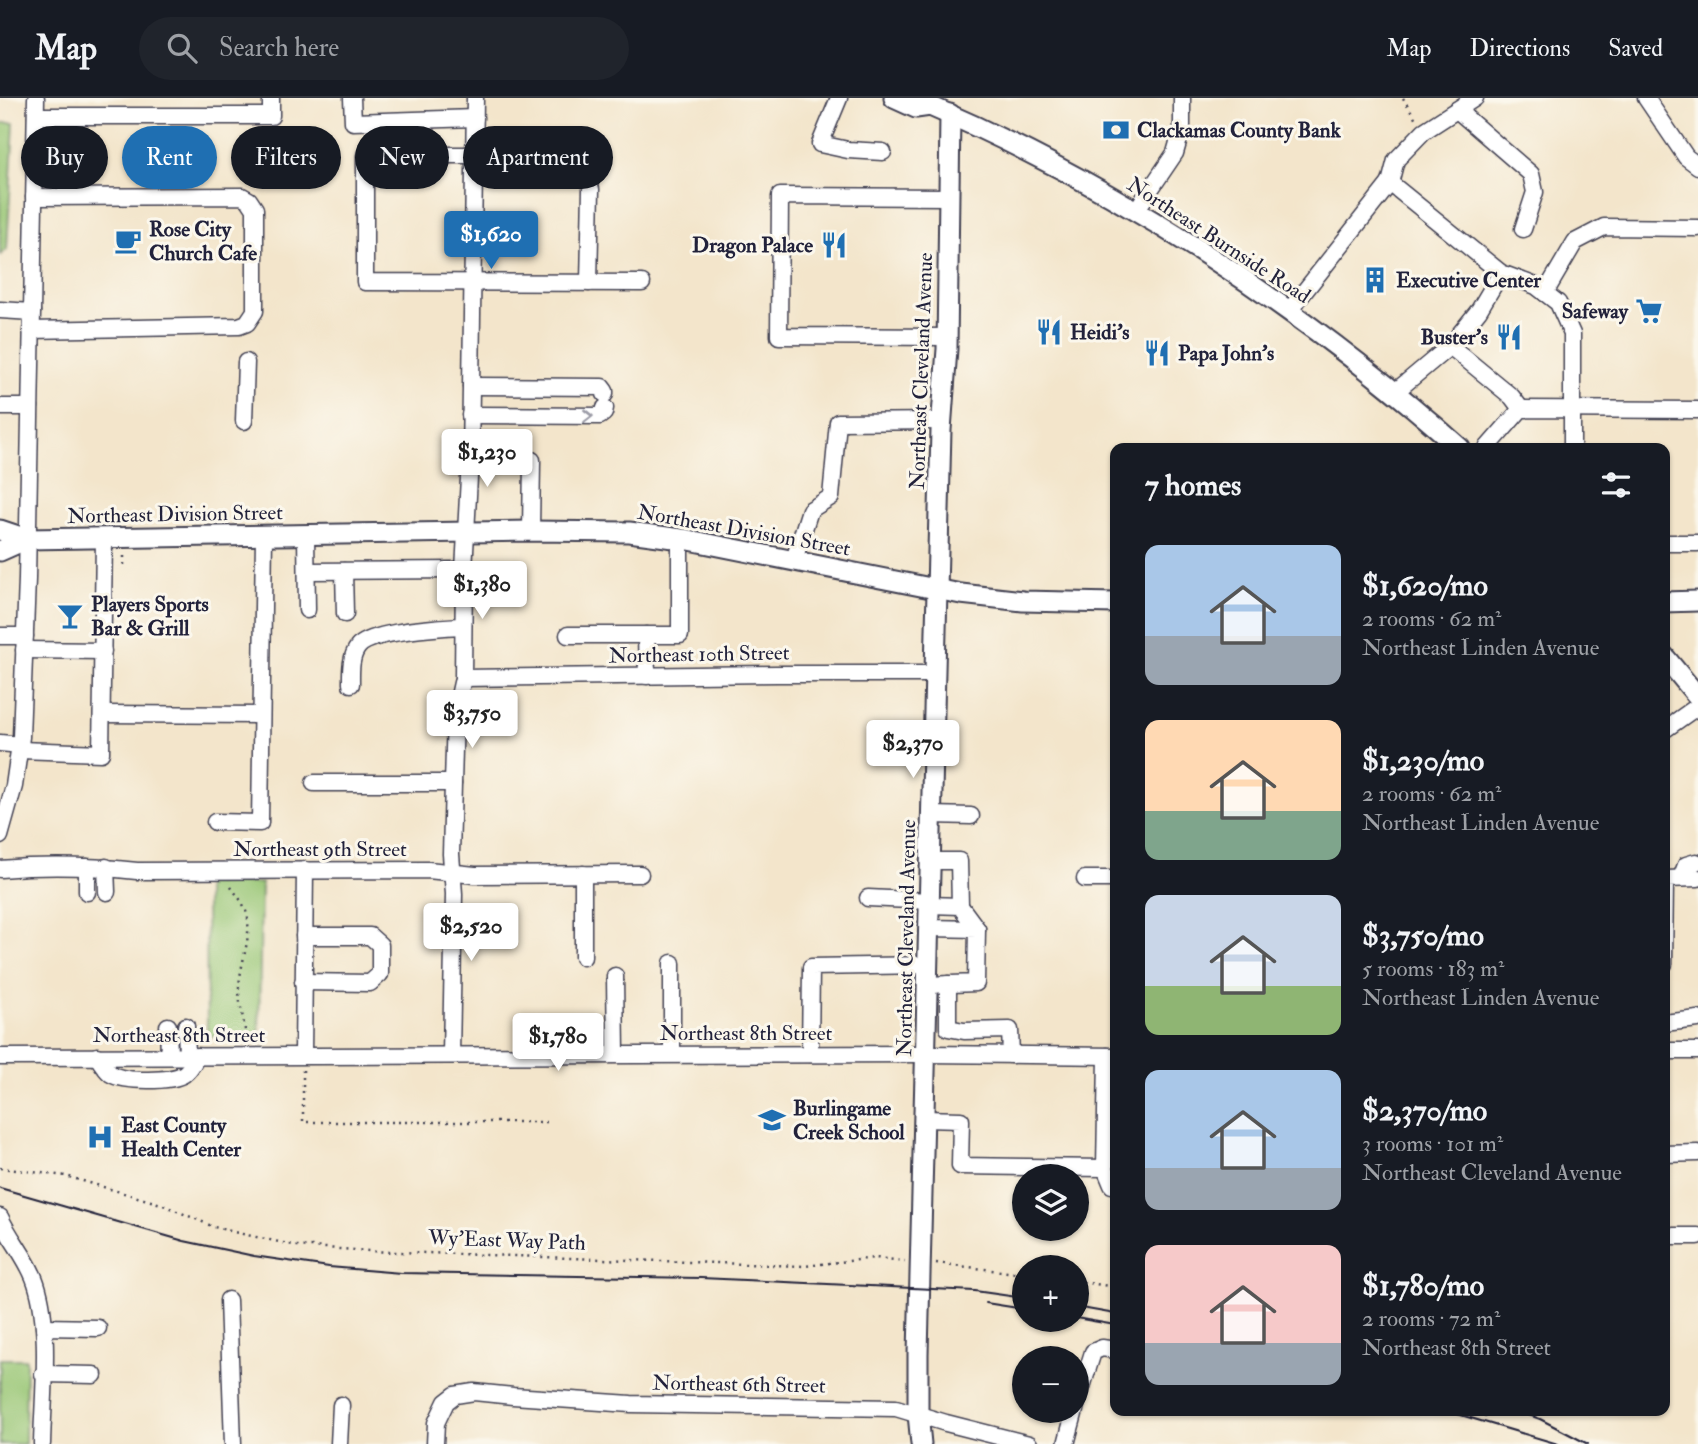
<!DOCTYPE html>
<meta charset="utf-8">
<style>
body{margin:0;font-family:"IM FELL Double Pica",serif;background:#20242c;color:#f1f3f6;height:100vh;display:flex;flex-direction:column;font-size:26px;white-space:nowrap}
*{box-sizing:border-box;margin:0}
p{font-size:23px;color:#9ea1a6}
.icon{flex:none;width:38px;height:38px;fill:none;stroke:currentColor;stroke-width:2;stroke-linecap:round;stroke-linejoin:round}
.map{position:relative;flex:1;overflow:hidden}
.sheet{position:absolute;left:1110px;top:345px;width:560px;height:973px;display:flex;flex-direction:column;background:#171b24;border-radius:14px;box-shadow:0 2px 5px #0004}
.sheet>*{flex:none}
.banner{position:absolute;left:21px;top:28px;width:665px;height:63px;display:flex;gap:14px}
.tools{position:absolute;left:1012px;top:1066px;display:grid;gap:14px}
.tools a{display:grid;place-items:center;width:77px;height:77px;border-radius:50%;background:#171b24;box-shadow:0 2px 5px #0004;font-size:35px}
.price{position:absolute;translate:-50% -60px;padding:0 16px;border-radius:7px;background:#fff;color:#222;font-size:23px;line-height:46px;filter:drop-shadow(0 2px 4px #0008)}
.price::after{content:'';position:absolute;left:50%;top:42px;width:21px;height:16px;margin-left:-10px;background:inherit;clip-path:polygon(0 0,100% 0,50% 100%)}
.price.on{background:#1f6fb2;color:#fff}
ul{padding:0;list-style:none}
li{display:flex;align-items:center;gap:21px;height:175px;padding:0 35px}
li span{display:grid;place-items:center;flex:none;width:196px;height:140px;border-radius:14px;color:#555}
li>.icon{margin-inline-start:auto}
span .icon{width:84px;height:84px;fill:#fffc;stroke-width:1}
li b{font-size:30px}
h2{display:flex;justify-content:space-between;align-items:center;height:84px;padding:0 35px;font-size:30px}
.tag{padding:0 24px;border-radius:32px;background:#171b24;box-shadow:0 2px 5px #0004;font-size:24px;line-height:63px}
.tag.on{background:#1f6fb2;color:#fff}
header{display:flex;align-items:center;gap:42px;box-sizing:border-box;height:98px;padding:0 35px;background:#171b24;border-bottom:2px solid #363941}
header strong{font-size:33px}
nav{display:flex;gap:38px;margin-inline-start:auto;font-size:24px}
.search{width:490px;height:63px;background:#20242c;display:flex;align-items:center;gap:18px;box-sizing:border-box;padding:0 24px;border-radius:38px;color:#9ea1a6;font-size:26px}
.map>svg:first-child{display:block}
</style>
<header>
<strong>Map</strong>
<div class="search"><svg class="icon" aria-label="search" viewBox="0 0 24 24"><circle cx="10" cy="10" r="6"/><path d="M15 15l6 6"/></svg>Search here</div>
<nav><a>Map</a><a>Directions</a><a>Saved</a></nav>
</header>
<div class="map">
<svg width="1698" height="1346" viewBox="0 0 1698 1346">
<rect width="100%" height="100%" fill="#fbf7ec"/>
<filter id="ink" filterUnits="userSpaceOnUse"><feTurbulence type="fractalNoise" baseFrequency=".0143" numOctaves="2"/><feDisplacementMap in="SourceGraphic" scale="14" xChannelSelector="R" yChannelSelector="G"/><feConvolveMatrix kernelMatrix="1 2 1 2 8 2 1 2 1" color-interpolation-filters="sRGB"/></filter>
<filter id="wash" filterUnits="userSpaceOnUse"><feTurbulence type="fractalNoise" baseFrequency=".00686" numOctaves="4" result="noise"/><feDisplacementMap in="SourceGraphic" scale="28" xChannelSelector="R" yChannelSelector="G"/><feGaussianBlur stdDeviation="1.57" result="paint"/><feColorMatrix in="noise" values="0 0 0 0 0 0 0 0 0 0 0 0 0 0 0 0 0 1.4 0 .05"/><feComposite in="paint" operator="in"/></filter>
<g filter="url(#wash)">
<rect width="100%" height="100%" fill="#f3e5cb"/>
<g fill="#98c674" stroke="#5d7458" stroke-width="2">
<polygon points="0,25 14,25 7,151 0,157"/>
<polygon points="206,785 261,785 259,939 207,938"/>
<polygon points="0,1261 26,1261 25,1346 0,1346"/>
</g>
</g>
<g filter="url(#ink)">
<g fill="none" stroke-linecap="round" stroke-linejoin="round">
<g stroke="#413f51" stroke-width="19">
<g id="minor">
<polyline points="352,0 353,24 475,20"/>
<polyline points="839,0 820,46 848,52 883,54"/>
<polyline points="1646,0 1686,59 1698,68"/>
<polyline points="1457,12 1531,76 1535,94 1523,131"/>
<polyline points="36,18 271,18 271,0"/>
<polyline points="474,57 365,57 365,184 642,185"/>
<polyline points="1390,85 1396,62 1424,33 1475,0"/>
<polyline points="1135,114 1175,55 1182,31 1182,0"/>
<polyline points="589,185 591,91"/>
<polyline points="1545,195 1575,144 1604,129 1698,130"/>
<polyline points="0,212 32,214"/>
<polyline points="1289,213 1390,85 1501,175 1536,188 1558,205 1572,236 1572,350"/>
<polyline points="31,232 239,228 247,225 255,213 255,111 249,102 242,98 34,99"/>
<polyline points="947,239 779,238 780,98 949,99"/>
<polyline points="1450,248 1479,212 1501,175"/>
<polyline points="471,288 602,289 605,293 605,296"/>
<polyline points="1395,294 1450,248 1512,299 1521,311"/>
<polyline points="0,309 30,309"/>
<polyline points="470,317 600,318 604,315 605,310"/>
<polyline points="244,323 246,264"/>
<polyline points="1487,350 1521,311 1698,312"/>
<polyline points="470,361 532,362 531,433"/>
<polyline points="306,437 307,512"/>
<polyline points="1664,445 1698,445"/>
<polyline points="794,462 810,412 831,399 838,324 942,323"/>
<polyline points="307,473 464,472"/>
<polyline points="344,473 345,516"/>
<polyline points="568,537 680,537 680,440"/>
<polyline points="646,537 647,578"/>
<polyline points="0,538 25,538"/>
<polyline points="24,552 103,553"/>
<polyline points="463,580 777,576 936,576"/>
<path d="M 351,586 C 351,574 350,559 358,549 C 371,533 442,529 463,528"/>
<polyline points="102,616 261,617"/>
<polyline points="1664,632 1698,608"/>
<polyline points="0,645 21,647"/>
<polyline points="20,652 101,655 104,440"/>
<polyline points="314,685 453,685"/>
<polyline points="932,717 971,718"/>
<polyline points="215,724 260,725 264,438"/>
<polyline points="0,738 14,688 21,639 27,481 36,0"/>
<polyline points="931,763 959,763 960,808"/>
<polyline points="87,769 87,794"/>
<polyline points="106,769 107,794"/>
<path d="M 0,771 C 46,767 91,768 137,773 L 428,772 L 475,777 L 640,776"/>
<polyline points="583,776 583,859"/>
<polyline points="1681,780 1686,767 1696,764"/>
<polyline points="1085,781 1115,781"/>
<polyline points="868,800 930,803"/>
<polyline points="930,807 960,808 977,831"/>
<polyline points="672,865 672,956"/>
<polyline points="1664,866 1665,781 1698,780"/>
<polyline points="615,878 616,956"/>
<polyline points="303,884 370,885 380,876 380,847 370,838 304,838"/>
<polyline points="948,886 948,930 964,933 1010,932 1011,957"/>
<polyline points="927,887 976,885 977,831 929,830"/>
<polyline points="1664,925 1698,921"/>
<polyline points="168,928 169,958"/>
<polyline points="186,928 187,958"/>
<polyline points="1664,953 1698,953"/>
<polyline points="810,956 811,869 928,867"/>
<polyline points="303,957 305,772"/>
<polyline points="451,957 454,796 451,756 455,616 463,580 464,472 470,361 475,0"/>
<path d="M 97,958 C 101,964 105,971 111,976 C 124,984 172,984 184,976 C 191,971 194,964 197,958"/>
<polyline points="0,959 926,956 1115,958"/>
<polyline points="924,1021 961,1022 960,1068 1105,1070 1107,958"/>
<polyline points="1664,1056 1698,1055"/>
<polyline points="1105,1070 1112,1087 1115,1087"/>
<path d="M 0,1119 C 10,1142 28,1160 36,1185 C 51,1230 43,1298 42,1346"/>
<polyline points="1664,1138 1698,1138"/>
<polyline points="228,1202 233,1346"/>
<polyline points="44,1229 98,1230"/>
<polyline points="43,1276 94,1277"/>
<polyline points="1076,1308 1093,1254 1102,1250 1115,1252"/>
<polyline points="339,1346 341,1307"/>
<polyline points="435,1346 436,1325 446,1304 455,1297 474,1294 513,1298 631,1306 896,1310 946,1325 1029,1346"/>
<polyline points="1066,1346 1075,1312"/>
</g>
</g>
<g stroke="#413f51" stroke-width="23">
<g id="major">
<path d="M 894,0 L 916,10 L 930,8 C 1121,90 1305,212 1460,350"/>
<polyline points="0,432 27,441 531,433 629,434 689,442 961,496 1023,503 1115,505"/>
<polyline points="0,453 27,441"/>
<polyline points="1664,504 1698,503"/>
<polyline points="1664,558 1698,599"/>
<polyline points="921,1346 918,1316 918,1256 941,332 947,251 950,16"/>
</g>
</g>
<g stroke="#413f51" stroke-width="2.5" stroke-dasharray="2 5" stroke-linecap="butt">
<polyline points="1403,0 1416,21"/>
<polyline points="124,458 124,469"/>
<path d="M 231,789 C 236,796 243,804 246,813 C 254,839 238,868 239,895 C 240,912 246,928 246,945"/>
<polyline points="303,972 303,1024 548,1024"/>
<polyline points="0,1070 66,1078 161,1106 214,1129 238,1135 297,1148 369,1153 804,1168 875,1160 905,1163"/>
<polyline points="936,1165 1024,1176"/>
<polyline points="1076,1183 1115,1189"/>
<polyline points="1478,1312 1487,1314"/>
<polyline points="1485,1319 1488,1312"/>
</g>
<use href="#minor" stroke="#fff" stroke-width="16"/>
<use href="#major" stroke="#fff" stroke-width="19"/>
<g stroke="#22223b" stroke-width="2">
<polyline points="0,1090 184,1143 254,1158 329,1169 401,1175 701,1180 975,1193 1024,1200"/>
<polyline points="986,1205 1024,1211"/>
<polyline points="1076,1209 1115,1216"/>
<polyline points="1076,1220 1115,1227"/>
<polyline points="1444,1312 1558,1346"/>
<polyline points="1515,1312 1540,1321 1588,1346"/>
</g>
</g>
<defs><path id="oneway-chevron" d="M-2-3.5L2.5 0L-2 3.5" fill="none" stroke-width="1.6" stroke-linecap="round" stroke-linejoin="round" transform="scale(1.75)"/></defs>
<use stroke="#9c9ca7" href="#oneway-chevron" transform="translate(588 318)"/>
</g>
<defs>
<g id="bank-bare" transform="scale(2.1)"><path d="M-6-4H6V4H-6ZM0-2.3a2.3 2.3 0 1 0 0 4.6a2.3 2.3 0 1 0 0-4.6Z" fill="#1f6fb2" stroke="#fbf7ec" stroke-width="2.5" paint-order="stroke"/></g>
<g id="cafe-bare" transform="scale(2.1)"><path d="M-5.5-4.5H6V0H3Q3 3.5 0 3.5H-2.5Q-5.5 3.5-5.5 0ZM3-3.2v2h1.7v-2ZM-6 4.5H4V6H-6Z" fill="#1f6fb2" stroke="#fbf7ec" stroke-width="2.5" paint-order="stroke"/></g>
<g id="restaurant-bare" transform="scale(2.1)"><path d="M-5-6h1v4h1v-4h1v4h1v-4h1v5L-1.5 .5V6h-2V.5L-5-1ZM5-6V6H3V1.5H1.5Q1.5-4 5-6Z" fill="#1f6fb2" stroke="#fbf7ec" stroke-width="2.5" paint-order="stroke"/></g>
<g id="building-bare" transform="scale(2.1)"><path d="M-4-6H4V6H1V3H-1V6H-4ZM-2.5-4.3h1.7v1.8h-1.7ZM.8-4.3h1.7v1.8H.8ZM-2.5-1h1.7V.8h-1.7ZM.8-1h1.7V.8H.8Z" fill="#1f6fb2" stroke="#fbf7ec" stroke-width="2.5" paint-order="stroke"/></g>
<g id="supermarket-bare" transform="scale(2.1)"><path d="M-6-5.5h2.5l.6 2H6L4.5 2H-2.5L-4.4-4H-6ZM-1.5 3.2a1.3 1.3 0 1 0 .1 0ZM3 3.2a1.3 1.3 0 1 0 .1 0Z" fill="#1f6fb2" stroke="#fbf7ec" stroke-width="2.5" paint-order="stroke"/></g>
<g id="bar-bare" transform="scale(2.1)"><path d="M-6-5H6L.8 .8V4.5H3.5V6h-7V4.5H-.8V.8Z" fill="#1f6fb2" stroke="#fbf7ec" stroke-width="2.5" paint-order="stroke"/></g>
<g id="school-bare" transform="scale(2.1)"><path d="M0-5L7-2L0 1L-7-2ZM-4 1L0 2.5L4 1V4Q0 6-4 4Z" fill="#1f6fb2" stroke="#fbf7ec" stroke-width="2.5" paint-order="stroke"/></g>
<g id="hospital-bare" transform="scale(2.1)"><path d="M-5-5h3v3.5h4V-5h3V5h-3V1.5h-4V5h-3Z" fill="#1f6fb2" stroke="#fbf7ec" stroke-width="2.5" paint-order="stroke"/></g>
</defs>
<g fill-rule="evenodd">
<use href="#bank-bare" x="1116" y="32"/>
<use href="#cafe-bare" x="128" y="143"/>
<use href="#restaurant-bare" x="834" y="147"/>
<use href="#building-bare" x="1375" y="182"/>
<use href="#supermarket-bare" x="1649" y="213"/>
<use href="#restaurant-bare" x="1049" y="234"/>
<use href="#restaurant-bare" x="1509" y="239"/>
<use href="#restaurant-bare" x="1157" y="255"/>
<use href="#bar-bare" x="70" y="518"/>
<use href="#school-bare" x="772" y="1022"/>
<use href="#hospital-bare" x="100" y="1039"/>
</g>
<g text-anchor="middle" stroke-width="6" stroke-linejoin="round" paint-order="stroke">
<g font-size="21" font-weight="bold" fill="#22223b" stroke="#fbf7ec" text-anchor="start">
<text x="1137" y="39">Clackamas County Bank</text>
<text x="149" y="138">Rose City<tspan x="149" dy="24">Church Cafe</tspan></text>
<text x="813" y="154" text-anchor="end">Dragon Palace</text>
<text x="1396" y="189">Executive Center</text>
<text x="1628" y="220" text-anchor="end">Safeway</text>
<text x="1070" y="241">Heidi's</text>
<text x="1488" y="246" text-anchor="end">Buster's</text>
<text x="1178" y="262">Papa John's</text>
<text x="91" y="513">Players Sports<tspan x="91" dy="24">Bar &amp; Grill</tspan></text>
<text x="793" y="1017">Burlingame<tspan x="793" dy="24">Creek School</tspan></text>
<text x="121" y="1034">East County<tspan x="121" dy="24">Health Center</tspan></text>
</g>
<g font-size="21" fill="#22223b" stroke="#fbf7ec">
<text transform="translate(1219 142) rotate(33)" y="7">Northeast Burnside Road</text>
<text transform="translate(921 273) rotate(-88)" y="7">Northeast Cleveland Avenue</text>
<text transform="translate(175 416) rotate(-1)" y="7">Northeast Division Street</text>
<text transform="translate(744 432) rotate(10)" y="7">Northeast Division Street</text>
<text transform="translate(699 556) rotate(-1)" y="7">Northeast 10th Street</text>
<text x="320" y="758">Northeast 9th Street</text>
<text transform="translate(906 840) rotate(-89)" y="7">Northeast Cleveland Avenue</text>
<text x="746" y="942">Northeast 8th Street</text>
<text x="179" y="944">Northeast 8th Street</text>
<text transform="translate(507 1142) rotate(2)" y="7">Wy'East Way Path</text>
<text transform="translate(739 1286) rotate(1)" y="7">Northeast 6th Street</text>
</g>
</g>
</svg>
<div class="tools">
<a><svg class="icon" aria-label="layers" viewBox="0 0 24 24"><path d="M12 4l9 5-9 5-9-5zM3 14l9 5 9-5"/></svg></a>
<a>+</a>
<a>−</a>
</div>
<b class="price on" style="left:491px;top:173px">$1,620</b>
<b class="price" style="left:487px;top:391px">$1,230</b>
<b class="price" style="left:482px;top:523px">$1,380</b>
<b class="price" style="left:472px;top:652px">$3,750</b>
<b class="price" style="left:913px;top:682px">$2,370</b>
<b class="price" style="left:471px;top:865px">$2,520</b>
<b class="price" style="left:558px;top:975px">$1,780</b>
<div class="banner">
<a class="tag">Buy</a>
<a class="tag on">Rent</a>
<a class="tag">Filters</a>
<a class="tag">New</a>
<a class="tag">Apartment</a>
</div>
<section class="sheet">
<h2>7 homes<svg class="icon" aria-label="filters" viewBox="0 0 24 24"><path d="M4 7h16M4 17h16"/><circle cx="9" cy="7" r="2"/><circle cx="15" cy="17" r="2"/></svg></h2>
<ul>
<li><span style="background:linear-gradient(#a9c7e8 65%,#9aa5b1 0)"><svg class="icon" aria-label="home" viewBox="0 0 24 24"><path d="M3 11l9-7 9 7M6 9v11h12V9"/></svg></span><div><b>$1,620/mo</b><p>2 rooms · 62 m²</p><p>Northeast Linden Avenue</p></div></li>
<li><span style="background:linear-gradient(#ffd9b3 65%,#7fa58c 0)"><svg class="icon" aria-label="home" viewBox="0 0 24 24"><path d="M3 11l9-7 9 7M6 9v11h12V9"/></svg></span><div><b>$1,230/mo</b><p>2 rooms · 62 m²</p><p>Northeast Linden Avenue</p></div></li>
<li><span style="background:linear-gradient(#c9d6e8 65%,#8fb573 0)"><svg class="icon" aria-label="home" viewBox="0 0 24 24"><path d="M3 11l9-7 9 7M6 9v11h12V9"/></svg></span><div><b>$3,750/mo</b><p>5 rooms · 183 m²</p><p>Northeast Linden Avenue</p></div></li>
<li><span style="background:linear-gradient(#a9c7e8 70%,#9aa5b1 0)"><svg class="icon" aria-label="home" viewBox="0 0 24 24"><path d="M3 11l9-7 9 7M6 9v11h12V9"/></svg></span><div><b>$2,370/mo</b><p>3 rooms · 101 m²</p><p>Northeast Cleveland Avenue</p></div></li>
<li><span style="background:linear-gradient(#f6c9c9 70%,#9aa5b1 0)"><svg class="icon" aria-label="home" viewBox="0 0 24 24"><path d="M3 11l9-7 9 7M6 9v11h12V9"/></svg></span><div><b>$1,780/mo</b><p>2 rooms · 72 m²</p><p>Northeast 8th Street</p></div></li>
</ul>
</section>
</div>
